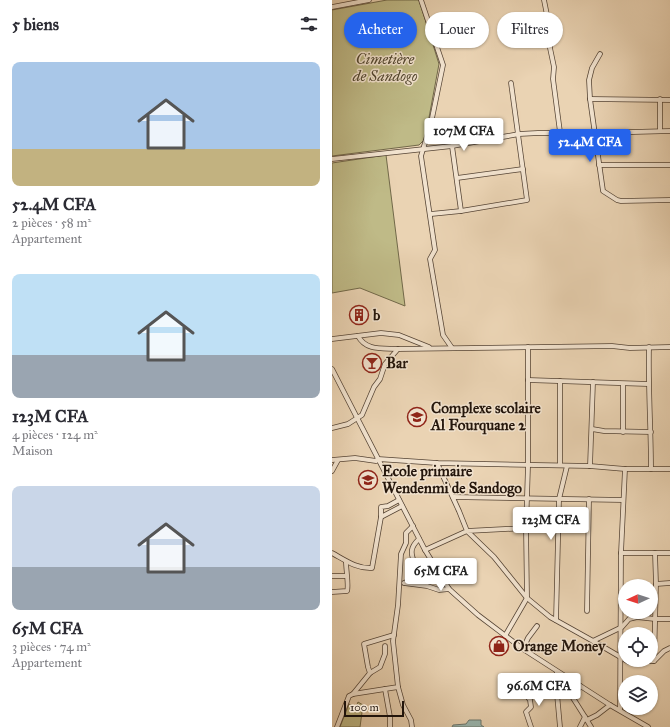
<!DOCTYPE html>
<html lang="fr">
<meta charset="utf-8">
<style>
body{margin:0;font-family:"IM FELL Great Primer",serif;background:#f7f7f7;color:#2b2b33;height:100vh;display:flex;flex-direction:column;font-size:15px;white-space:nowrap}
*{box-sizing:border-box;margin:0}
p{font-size:13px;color:#7c7c81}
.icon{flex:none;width:22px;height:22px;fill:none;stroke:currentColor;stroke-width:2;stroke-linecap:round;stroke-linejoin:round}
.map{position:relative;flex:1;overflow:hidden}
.drawer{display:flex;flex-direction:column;background:#fff;width:332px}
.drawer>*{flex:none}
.hud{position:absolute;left:12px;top:12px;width:266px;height:36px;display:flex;gap:8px}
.needle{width:26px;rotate:267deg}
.tools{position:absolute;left:286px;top:579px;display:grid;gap:8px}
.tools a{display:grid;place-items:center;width:40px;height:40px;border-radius:50%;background:#fff;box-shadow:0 1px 3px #0004;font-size:20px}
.scale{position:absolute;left:12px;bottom:10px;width:60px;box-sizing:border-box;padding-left:4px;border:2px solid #23150b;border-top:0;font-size:11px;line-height:14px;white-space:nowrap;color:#23150b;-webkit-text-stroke:3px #f1e2ce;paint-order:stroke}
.price{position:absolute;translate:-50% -34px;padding:0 9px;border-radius:4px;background:#fff;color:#222;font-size:13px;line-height:26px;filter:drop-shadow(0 1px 2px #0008)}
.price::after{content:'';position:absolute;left:50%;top:24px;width:12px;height:9px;margin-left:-6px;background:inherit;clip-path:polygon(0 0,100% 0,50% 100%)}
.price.on{background:#2563eb;color:#fff}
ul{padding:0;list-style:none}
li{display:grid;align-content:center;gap:8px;height:212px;padding:0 12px}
li span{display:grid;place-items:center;height:124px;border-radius:8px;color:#555}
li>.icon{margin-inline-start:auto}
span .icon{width:72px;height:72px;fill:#fffc;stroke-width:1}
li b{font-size:17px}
h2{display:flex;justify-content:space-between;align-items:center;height:48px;padding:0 12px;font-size:17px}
.tag{padding:0 14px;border-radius:18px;background:#fff;box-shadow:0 1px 3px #0004;font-size:14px;line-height:36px}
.tag.on{background:#2563eb;color:#fff}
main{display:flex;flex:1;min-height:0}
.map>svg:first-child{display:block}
</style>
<main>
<section class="drawer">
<h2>5 biens<svg class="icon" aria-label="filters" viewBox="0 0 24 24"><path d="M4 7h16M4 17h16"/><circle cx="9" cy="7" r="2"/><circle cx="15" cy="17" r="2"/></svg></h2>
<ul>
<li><span style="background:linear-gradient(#a9c7e8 70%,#c2b280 0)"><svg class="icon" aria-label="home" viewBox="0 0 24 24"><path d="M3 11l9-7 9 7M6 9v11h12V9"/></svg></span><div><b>52.4M CFA</b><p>2 pièces · 58 m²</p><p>Appartement</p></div></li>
<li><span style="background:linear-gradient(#bfe0f5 65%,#9aa5b1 0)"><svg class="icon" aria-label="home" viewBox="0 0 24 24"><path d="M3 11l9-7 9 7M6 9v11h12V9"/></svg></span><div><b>123M CFA</b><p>4 pièces · 124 m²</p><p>Maison</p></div></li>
<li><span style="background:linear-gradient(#c9d6e8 65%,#9aa5b1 0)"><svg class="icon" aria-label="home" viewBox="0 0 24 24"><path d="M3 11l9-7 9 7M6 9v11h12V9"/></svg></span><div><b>65M CFA</b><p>3 pièces · 74 m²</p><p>Appartement</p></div></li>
</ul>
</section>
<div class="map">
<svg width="338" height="727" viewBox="0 0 338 727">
<rect width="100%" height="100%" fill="#ead3b3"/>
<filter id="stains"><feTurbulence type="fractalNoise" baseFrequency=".005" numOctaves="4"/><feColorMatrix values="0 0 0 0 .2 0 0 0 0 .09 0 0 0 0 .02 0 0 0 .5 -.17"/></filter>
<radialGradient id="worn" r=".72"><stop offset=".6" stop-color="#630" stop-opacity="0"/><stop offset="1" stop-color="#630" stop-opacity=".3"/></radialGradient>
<g fill="#bfba87" stroke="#716849">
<polygon points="55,0 87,0 107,64 93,139 87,145 0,156 0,10"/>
<polygon points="54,155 73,306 28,288 0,293 0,163"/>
<polygon points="26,702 31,705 28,727 8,727 17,704 24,707"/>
</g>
<polygon fill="#98b7b1" stroke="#69766f" points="137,720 149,720 149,725 152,727 120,727 121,725 134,724"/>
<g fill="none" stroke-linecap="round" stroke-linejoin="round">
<g stroke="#554435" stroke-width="5.5">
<g id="minor">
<polyline points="89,0 111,65 99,123 89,156 103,250 98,259 111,335 120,348"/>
<polyline points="212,0 218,30 218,48 222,67 221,79 228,132"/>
<polyline points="0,7 37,0"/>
<polyline points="268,54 260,68 257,80 258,99 271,191 285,200 289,201 338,200"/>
<polyline points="258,99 338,100"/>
<polyline points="328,131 328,99"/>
<polyline points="120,146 129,211"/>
<polyline points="0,159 120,146 187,134 206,133 263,133 338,131"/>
<polyline points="267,165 338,165"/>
<polyline points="125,178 191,169"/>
<polyline points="99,214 129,211 195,200 179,83"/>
<path d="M 26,336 C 34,351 50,348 66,349 L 280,346 L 298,348 L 338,347"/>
<polyline points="0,339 49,333 67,335 97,347"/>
<path d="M 317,347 C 316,388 319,429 319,469"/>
<polyline points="0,369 93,550 117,589 146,615 191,649 278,705 316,727"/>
<polyline points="196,380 316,384"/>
<polyline points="0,428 16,424 30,415 42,387 48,379 53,364 66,349"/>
<polyline points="260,429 272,431 319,432"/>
<polyline points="291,432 291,384"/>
<polyline points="0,460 23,458 44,461 46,459 105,463 258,466 293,469 338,469"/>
<polyline points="228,465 228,381"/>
<polyline points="258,466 261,382"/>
<polyline points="0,471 6,460"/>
<polyline points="121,497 291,500"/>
<polyline points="49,517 49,507 56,506 67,500"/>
<polyline points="194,528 135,531 162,557 195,598 218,617 261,641 290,627 297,619 305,617 323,619 338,619"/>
<polyline points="93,550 135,531 127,511 105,463"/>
<path d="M 0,553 C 13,560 25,569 40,568 L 49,517 L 70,506"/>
<polyline points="289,553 338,553"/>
<polyline points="0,576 14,576"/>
<polyline points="72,583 95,586 107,590 117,589"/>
<path d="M 73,583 C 76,580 80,578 82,574 C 87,560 71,554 87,539"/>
<polyline points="324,584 338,583"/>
<path d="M 0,592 L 15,591 C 17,587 14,569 14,562"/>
<polyline points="255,611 257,499"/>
<polyline points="309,616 316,614 323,607"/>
<polyline points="224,620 227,499 235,466"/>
<polyline points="173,636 195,598 194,528 196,466 196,347"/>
<polyline points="261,641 297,662 322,661 332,651 338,648"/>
<polyline points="191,649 196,638 205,626"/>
<polyline points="322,661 324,584 323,553"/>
<polyline points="225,672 224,683 228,727"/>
<polyline points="38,673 36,667 32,644 62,635"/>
<polyline points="248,686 241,698 253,717"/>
<polyline points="66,687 71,705 79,720 80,727"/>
<polyline points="21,694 53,689"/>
<polyline points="195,696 198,700 199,707 194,712 199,727"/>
<polyline points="288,710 289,553 293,469"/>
<polyline points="255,720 265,715 278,705"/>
<polyline points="5,727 17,696 21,694 38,673 48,667 53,654 53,646"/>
<polyline points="58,727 58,717 53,689 66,687 61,641 66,605 69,554 74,543 74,533 81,526"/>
<polyline points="248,727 253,717 259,727"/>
</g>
</g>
<use href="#minor" stroke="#f1e2ce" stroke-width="4"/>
</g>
<defs>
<g id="building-ring" transform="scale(1)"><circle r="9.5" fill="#f1e2ce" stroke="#8f2418" stroke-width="1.5"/><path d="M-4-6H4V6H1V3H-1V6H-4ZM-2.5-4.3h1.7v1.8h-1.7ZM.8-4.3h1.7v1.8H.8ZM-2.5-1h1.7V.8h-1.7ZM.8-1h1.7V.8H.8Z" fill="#8f2418"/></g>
<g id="bar-ring" transform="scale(1)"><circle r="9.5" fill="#f1e2ce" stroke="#8f2418" stroke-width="1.5"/><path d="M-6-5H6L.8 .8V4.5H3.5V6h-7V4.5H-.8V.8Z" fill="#8f2418"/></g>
<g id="school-ring" transform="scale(1)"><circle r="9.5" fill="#f1e2ce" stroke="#8f2418" stroke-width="1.5"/><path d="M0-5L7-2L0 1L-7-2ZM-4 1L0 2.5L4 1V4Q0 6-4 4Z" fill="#8f2418"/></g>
<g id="shop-ring" transform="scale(1)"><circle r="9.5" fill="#f1e2ce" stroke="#8f2418" stroke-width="1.5"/><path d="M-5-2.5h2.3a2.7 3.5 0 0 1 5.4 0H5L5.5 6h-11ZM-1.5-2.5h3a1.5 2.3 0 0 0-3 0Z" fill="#8f2418"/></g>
</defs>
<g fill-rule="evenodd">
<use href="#building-ring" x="27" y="315"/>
<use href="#bar-ring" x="40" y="363"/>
<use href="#school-ring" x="85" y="417"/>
<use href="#school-ring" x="36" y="480"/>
<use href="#shop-ring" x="167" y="646"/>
</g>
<g text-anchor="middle" stroke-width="3" stroke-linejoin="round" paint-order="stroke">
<g font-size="15" font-style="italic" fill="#524730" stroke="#f1e2ce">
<text x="53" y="64">Cimetière<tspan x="53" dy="17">de Sandogo</tspan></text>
</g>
<g font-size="15" font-weight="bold" fill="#23150b" stroke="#f1e2ce" text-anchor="start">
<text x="41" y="320">b</text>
<text x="54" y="368">Bar</text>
<text x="99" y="413">Complexe scolaire<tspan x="99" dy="17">Al Fourquane 2</tspan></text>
<text x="50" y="476">Ecole primaire<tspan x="50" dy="17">Wendenmi de Sandogo</tspan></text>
<text x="181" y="651">Orange Money</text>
</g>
</g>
<rect width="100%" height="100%" filter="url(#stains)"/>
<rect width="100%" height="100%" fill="url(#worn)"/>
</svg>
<div class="tools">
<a><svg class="needle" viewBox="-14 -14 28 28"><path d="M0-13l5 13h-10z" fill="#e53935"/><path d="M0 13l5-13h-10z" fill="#7c7c81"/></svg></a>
<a><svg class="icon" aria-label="locate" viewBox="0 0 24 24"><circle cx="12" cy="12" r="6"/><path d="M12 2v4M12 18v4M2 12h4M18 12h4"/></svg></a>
<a><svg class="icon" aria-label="layers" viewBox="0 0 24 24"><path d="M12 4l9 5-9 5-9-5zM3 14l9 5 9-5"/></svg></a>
</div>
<div class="scale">100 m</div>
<b class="price" style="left:132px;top:152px">107M CFA</b>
<b class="price on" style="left:258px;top:163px">52.4M CFA</b>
<b class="price" style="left:219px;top:541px">123M CFA</b>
<b class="price" style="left:109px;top:592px">65M CFA</b>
<b class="price" style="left:207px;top:707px">96.6M CFA</b>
<div class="hud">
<a class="tag on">Acheter</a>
<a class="tag">Louer</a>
<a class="tag">Filtres</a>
</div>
</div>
</main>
